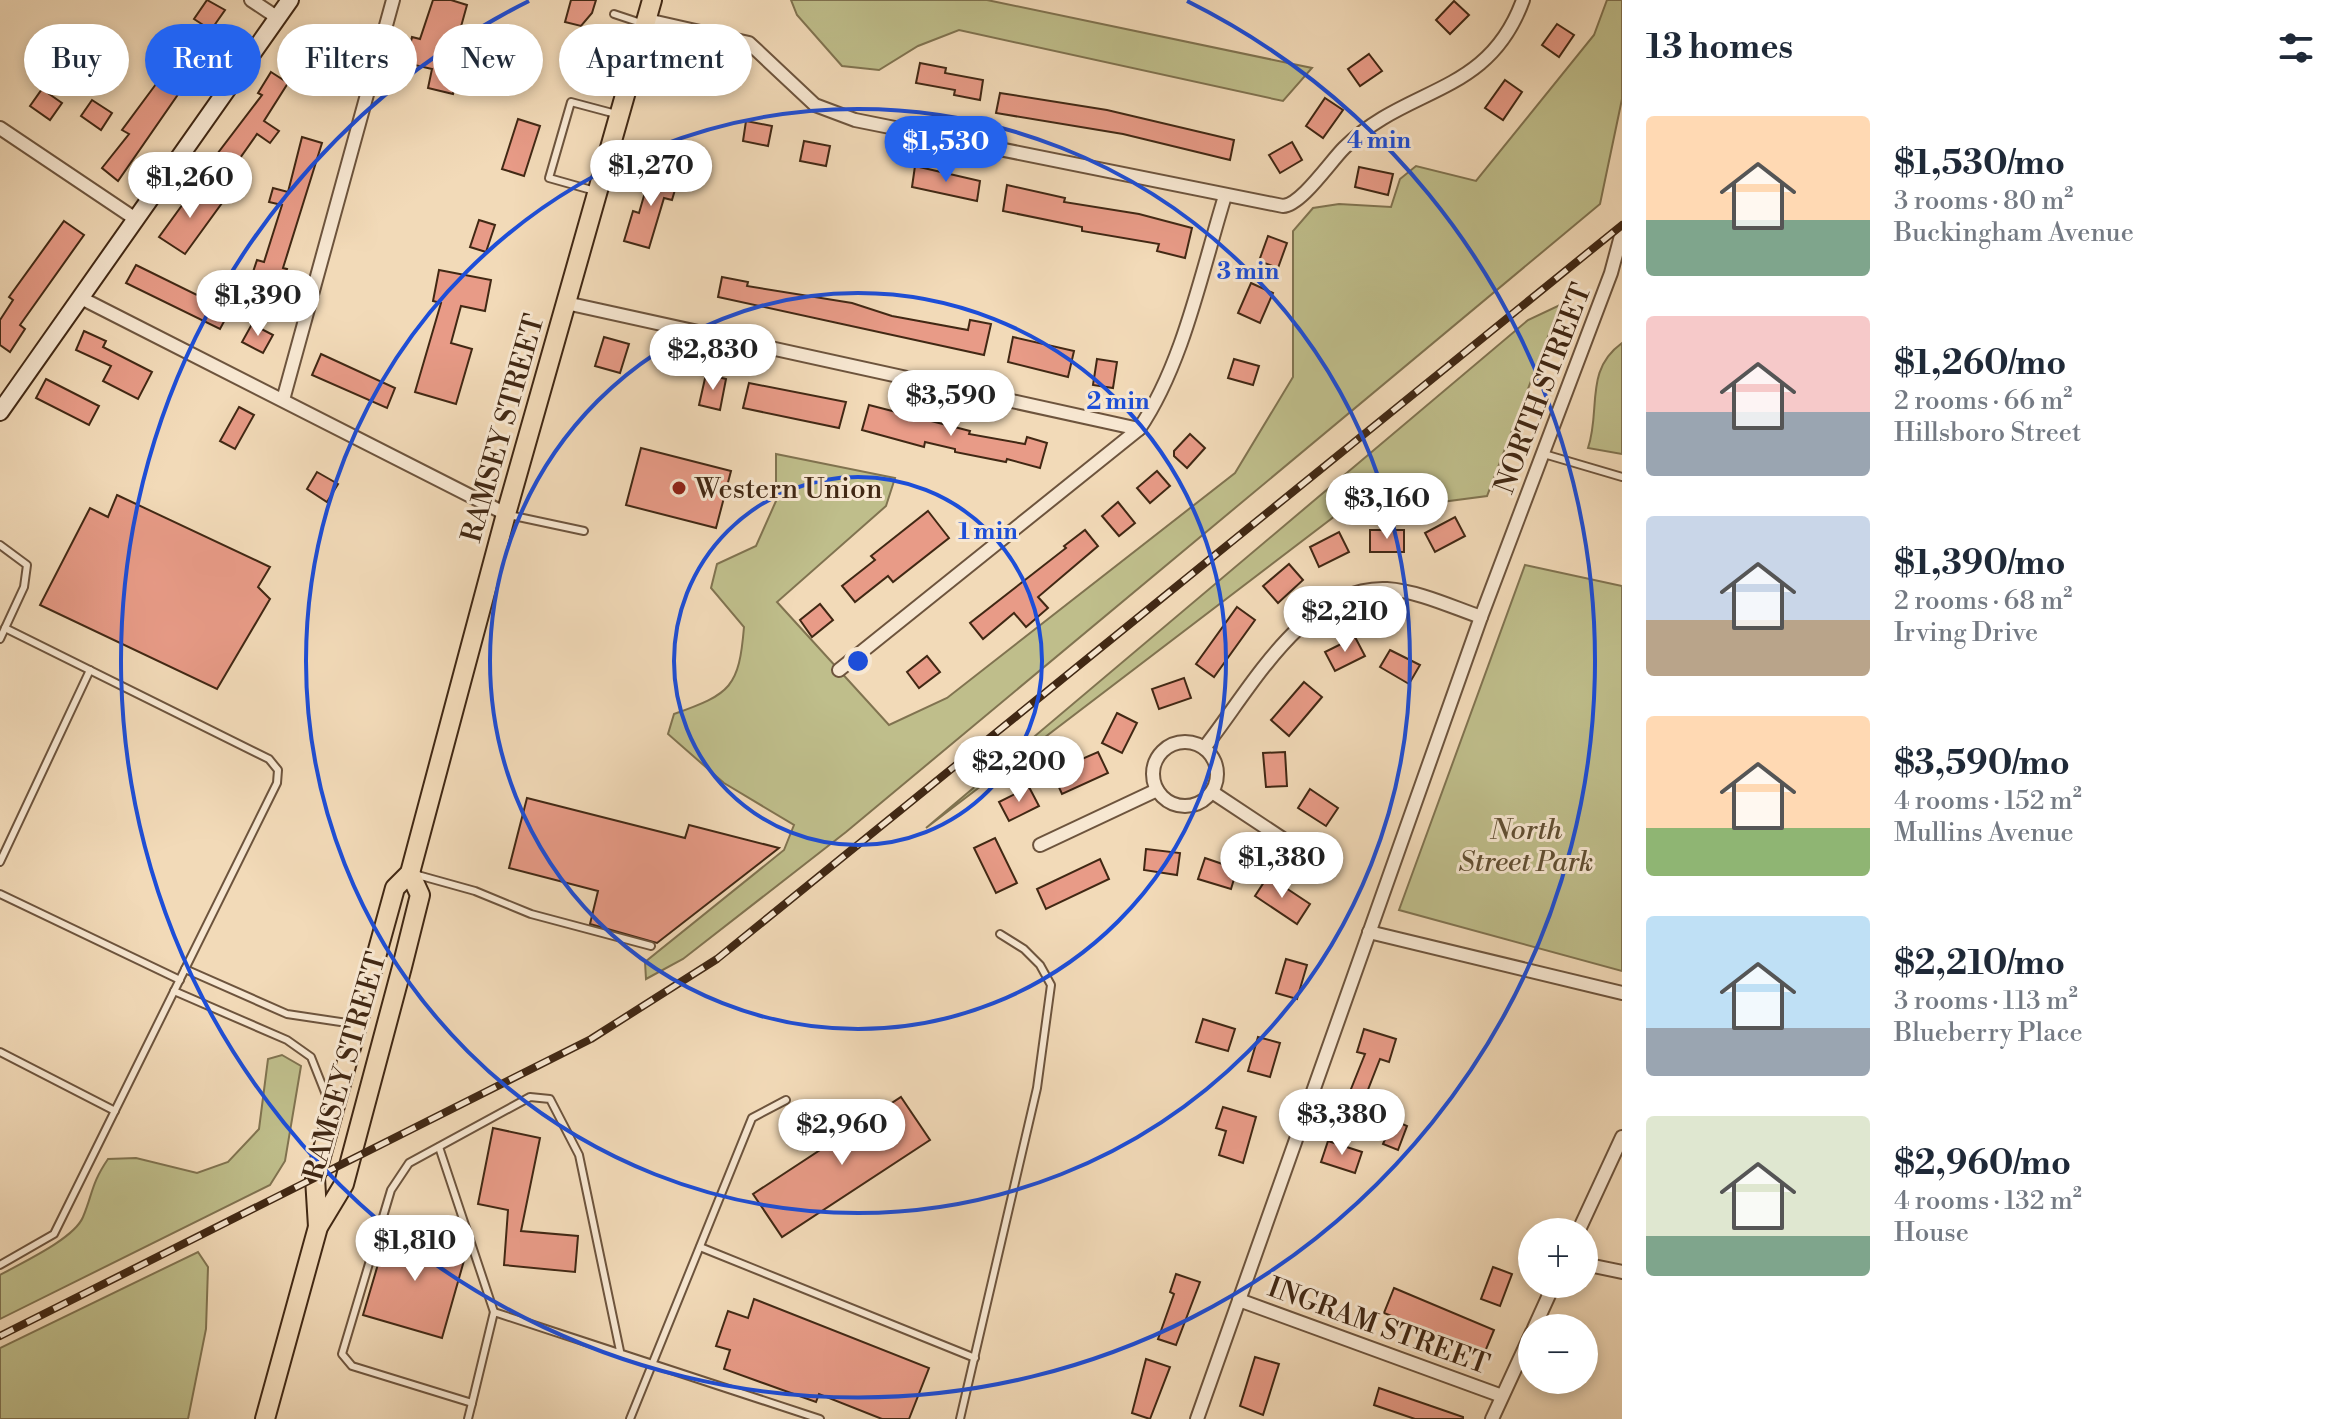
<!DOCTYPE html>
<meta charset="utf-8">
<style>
body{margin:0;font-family:"Libre Bodoni",serif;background:#f2f2f3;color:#1f2937;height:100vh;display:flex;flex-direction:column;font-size:30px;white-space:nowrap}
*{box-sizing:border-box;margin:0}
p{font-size:26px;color:#747a83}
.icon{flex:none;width:44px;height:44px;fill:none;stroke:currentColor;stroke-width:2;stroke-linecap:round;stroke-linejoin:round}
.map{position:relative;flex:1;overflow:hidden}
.drawer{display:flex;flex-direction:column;background:#fff;width:720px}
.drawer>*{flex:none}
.hud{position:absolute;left:24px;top:24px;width:760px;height:72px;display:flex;gap:16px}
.tools{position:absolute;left:1518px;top:1218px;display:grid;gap:16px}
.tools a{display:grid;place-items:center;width:80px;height:80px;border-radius:50%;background:#fff;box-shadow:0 4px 12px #0003;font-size:40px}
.price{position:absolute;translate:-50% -68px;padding:0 18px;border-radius:28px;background:#fff;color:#222;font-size:26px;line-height:52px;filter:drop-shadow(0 2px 4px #0008)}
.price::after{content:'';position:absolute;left:50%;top:48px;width:24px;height:18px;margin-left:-12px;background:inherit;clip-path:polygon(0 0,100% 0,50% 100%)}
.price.active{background:#2563eb;color:#fff}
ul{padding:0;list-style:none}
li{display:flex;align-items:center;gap:24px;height:200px;padding:0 24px}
li span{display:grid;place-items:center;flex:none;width:224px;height:160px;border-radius:8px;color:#555}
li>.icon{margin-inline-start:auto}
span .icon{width:96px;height:96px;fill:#fffc;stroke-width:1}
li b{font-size:34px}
h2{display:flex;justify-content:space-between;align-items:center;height:96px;padding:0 24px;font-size:34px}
.pill{padding:0 28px;border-radius:36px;background:#fff;box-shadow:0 4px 12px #0003;font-size:28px;line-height:72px}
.pill.active{background:#2563eb;color:#fff}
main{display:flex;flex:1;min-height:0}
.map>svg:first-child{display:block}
</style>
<main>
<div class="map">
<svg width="1622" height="1419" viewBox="0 0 1622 1419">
<rect width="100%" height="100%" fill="#f2dab8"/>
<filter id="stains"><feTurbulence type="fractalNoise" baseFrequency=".0025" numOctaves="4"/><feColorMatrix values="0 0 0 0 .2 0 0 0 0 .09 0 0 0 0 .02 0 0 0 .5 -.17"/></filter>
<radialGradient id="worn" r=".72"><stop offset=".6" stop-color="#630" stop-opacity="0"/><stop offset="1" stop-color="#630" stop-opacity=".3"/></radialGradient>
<g fill="#bfbe8b" stroke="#807350" stroke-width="2">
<polygon points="791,0 987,0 1312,68 1283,101 959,30 918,46 879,70 842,66 797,15"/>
<path d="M 1607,0 L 1622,0 L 1622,99 L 1600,204 L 846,832 L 683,959 L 646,979 L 645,962 L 784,850 L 794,825 L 724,783 L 668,734 L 674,714 C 731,694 739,687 744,627 L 711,588 L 717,564 L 756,546 L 776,501 L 776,454 L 895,478 L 886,506 L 777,602 L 889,725 L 947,698 L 1235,473 L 1293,377 L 1293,231 L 1313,208 L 1339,204 L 1391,207 L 1400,179 L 1416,166 L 1476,181 L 1594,35 Z"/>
<polygon points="1560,305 1487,496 1335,516 926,828 1528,320"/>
<path d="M 1622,343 L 1622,454 L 1588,448 C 1601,410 1584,370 1622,343 Z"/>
<polygon points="1525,565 1622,586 1622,971 1399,910"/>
<path d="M 282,1055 L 301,1066 L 285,1161 L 270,1185 L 0,1319 L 0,1275 C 21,1263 74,1239 83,1217 C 93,1193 91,1184 108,1159 L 136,1158 L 197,1173 L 228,1162 L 259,1129 L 268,1059 Z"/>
<polygon points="198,1252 208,1267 206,1329 188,1419 0,1419 0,1348"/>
</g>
<g fill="#e89b87" stroke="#412814" stroke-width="2">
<polygon points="207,0 225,10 211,30 194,19"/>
<polygon points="433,0 451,0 467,5 449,70 458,72 453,94 428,88 432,69 406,63 412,37 420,39"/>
<polygon points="571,0 596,0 592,13 581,26 565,22"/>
<polygon points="1454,1 1469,15 1450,34 1436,20"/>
<polygon points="1557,24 1574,35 1559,57 1542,45"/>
<polygon points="182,43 202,57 191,73 171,60"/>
<polygon points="315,47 348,58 339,83 321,77 323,70 318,76 307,72"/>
<polygon points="1369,54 1382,71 1360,86 1348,69"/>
<polygon points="920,63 946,68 945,73 983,80 980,100 954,95 955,90 916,83"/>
<polygon points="271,72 288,83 264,121 279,131 270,143 257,134 238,161 246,166 235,183 208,166 262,95 258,93"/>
<polygon points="159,80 179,93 118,181 102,168 129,134 122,130"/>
<polygon points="1505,80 1522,92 1503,120 1485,108"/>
<polygon points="42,89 62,103 50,120 30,106"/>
<polygon points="1000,93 1107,110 1234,140 1230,160 1123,134 996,113"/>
<polygon points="1325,98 1343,110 1323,138 1306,126"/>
<polygon points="92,100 112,113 101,130 81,116"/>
<polygon points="518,119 540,126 524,176 502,169"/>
<polygon points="746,121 772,126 768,146 743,141"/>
<polygon points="302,137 322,143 283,268 287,269 280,290 250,281 257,260 264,262 282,205 269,202 273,188 288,192"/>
<polygon points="804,141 830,146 826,166 800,161"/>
<polygon points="1292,142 1302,160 1280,173 1269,155"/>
<polygon points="915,166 980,181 977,201 912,187"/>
<polygon points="1359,167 1393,174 1388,195 1355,187"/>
<polygon points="652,168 679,176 672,200 664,198 649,248 624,241 633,211 639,213"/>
<polygon points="1007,185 1065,198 1064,202 1139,214 1192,228 1185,258 1157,251 1159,244 1082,231 1082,227 1003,211"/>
<polygon points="196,186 222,203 185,254 159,237"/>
<polygon points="479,220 495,225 486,252 470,247"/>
<polygon points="64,221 84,235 20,325 25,329 10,352 0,345 0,320 13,300 9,297"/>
<polygon points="1268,236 1287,243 1278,268 1259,261"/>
<polygon points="136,265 211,302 222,281 241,290 220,329 126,283"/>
<polygon points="439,270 491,280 485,311 461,306 451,343 472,349 456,404 415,392 441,303 433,301"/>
<polygon points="722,277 748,282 747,286 852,303 892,316 968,330 970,320 991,324 984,355 718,297"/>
<polygon points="1251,283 1273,293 1260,323 1238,313"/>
<polygon points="252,324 273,335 263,353 242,342"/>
<polygon points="84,331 106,341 103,347 152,372 138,399 103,381 111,366 76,350"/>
<polygon points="604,337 629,344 620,373 595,366"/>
<polygon points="1013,337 1074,351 1068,377 1008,362"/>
<polygon points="321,354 395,388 387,408 312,375"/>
<polygon points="1097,359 1117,362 1113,388 1093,385"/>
<polygon points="1234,359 1259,366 1253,385 1228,378"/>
<polygon points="706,374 726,379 720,410 699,405"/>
<polygon points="46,379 99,406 89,425 36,398"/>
<polygon points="749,383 846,402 839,428 743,408"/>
<polygon points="869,405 970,431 969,434 1025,444 1027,437 1047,443 1040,468 1007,459 1006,462 955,452 955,449 925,442 924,447 862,430"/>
<polygon points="239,407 254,415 235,449 220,441"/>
<polygon points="1190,434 1205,448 1187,468 1174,456 1174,451"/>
<polygon points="641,448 731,471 716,528 626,505"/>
<polygon points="1157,471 1170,486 1150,503 1137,488"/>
<polygon points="317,472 338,484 327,502 307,489"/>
<polygon points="117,495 270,567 258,587 270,599 217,689 40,605 90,508 108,517"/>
<polygon points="1118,502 1135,523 1119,536 1102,516"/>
<polygon points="928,511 949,538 893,582 888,576 855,602 842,586 875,560 871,556"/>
<polygon points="1455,517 1465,536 1435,552 1425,533"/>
<polygon points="1085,530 1098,546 1038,597 1048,608 1026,627 1014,613 983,639 970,623 1066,548 1064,546"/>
<rect x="1370" y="530" width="34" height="22"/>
<polygon points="1339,532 1349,552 1319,567 1310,547"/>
<polygon points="1289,564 1303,580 1278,603 1263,586"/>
<polygon points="820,604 833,620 812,637 800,620"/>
<polygon points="1237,607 1255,620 1214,677 1196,664"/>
<polygon points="1355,637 1365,656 1335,671 1325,652"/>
<polygon points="1390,650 1420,665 1409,684 1380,667"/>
<polygon points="927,656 940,672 919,688 907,672"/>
<polygon points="1184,678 1191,698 1159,709 1152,689"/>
<polygon points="1304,682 1322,697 1289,736 1271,720"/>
<polygon points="1117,713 1137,723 1122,753 1102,743"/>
<polygon points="1098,752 1108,773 1062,794 1052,772"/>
<polygon points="1285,752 1287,786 1266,787 1263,753"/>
<polygon points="1029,787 1039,806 1009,821 999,802"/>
<polygon points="1310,789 1338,808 1326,826 1298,808"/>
<polygon points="527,798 685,838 689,825 779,848 657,943 590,924 598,891 509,868"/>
<polygon points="995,838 1017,883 996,893 974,848"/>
<polygon points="1146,849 1180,853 1177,875 1144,870"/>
<polygon points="1205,858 1237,869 1231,889 1198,879"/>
<polygon points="1100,859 1109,879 1046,909 1037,889"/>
<polygon points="1268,876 1310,904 1297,924 1255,896"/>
<polygon points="1286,959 1307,965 1297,999 1276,993"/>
<polygon points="1203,1019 1235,1029 1228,1051 1196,1042"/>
<polygon points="1364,1029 1396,1039 1389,1062 1380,1059 1362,1105 1369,1107 1361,1126 1333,1115 1340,1096 1347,1099 1365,1054 1357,1052"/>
<polygon points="1258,1037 1280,1043 1270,1077 1248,1071"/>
<polygon points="901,1097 930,1140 782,1237 753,1194"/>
<polygon points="1223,1107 1256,1117 1243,1163 1219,1155 1226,1131 1216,1128"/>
<polygon points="1393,1120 1407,1126 1398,1150 1383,1144"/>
<polygon points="493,1128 540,1138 521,1231 578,1236 575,1272 504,1265 508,1210 478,1204"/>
<polygon points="1328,1141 1362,1152 1355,1173 1321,1162"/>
<polygon points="389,1227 467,1250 442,1338 363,1315"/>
<polygon points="1493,1267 1512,1274 1500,1306 1481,1299"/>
<polygon points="1176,1274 1200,1282 1176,1345 1158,1339 1174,1294 1170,1292"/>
<polygon points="1394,1288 1494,1330 1484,1354 1384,1313"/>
<polygon points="754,1299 929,1368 909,1419 882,1419 819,1394 816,1402 724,1369 730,1350 716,1346 728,1311 748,1318"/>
<polygon points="1255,1357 1279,1364 1263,1415 1240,1406"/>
<polygon points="1146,1359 1170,1367 1150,1419 1132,1413"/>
<polygon points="1379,1388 1463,1417 1463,1419 1415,1419 1374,1405"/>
</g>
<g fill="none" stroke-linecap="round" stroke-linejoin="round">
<g stroke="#6d543d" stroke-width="10">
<g id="lane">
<polyline points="614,14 641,23"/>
<polyline points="595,191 549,178 571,102 616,114"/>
<polyline points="1544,454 1622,477"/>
<polyline points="509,515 584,531"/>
<polyline points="0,545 27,565 24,587 0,639"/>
<polyline points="0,862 90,670"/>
<polyline points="414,874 475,891 531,914 651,946"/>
<polyline points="0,894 180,980"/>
<polyline points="185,969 287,1014 354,1024"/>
<polyline points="174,991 287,1040 311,1057 330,1105"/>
<polyline points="0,1052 115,1111"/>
<polyline points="439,1147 494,1312"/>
<polyline points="700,1247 975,1358"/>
<polyline points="0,1265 54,1234 277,783 278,770 269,759 5,628"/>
<polyline points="620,1351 579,1155 550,1099 530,1097 409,1163 391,1190 342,1354 352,1366 472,1403 494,1312 820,1419"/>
<polyline points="468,1419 472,1403"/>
<polyline points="630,1419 752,1118 786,1100"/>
<polyline points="960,1419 1037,1088 1051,985 1040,965 1024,949 1000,934"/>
</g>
</g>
<g stroke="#6d543d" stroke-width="16">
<g id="street">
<polyline points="251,0 278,18"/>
<path d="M 647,20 L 749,43 L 815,105 L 855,120 L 1283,206 C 1301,205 1330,162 1344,148 C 1407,85 1488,97 1523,0"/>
<polyline points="0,128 137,220"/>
<polyline points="81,298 506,514"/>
<polyline points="566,303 1139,429"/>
<polyline points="283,400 393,0"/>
<path d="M 839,670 L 1139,429 C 1183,365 1202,270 1225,196"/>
<circle cx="1185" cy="774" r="32"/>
<path d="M 1204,748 C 1249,692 1304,585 1387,589 C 1418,591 1452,607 1481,617"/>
<polyline points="1212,792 1298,849"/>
<polyline points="1040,845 1157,790"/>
<polyline points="1369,932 1622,993"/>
<polyline points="1578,1232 1622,1137"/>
<polyline points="1584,1264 1622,1272"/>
<polyline points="1239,1300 1502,1396"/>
<polyline points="1534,1328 1554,1284"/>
<polyline points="1197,1419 1481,617 1611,273 1622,232"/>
<polyline points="1492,1419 1532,1332"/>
</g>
</g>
<g stroke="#412814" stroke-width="20">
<polyline id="secondary" points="0,412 290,0"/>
</g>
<g stroke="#412814" stroke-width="22">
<g id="primary">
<polyline points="318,1227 315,1178 395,888 410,873 506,514 652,0"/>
<polyline points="265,1419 318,1227 344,1184 402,967 420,895 410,873"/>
</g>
</g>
<use href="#lane" stroke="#f7e7d1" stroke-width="6"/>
<use href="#street" stroke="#f7e7d1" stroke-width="12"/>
<use href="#secondary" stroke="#f7e7d1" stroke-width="16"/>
<use href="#primary" stroke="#f2dab8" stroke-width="18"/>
<g stroke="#412814" stroke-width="8">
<polyline id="rail" points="0,1336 591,1039 717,959 1622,225"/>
</g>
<use href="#rail" stroke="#f7e7d1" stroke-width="5" stroke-dasharray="15" stroke-linecap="butt"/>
</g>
<g fill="none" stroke="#1d4ed8" stroke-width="4">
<circle cx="858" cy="661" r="184"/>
<circle cx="858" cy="661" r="368"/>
<circle cx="858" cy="661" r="552"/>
<path d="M1187 1A737 737 0 1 1 529 1"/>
</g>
<circle fill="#8f2418" stroke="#f7e7d1" stroke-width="3" cx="679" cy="488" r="8"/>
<g text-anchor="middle" stroke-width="6" stroke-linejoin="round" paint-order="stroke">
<g font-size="28" fill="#412814" stroke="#f7e7d1">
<text transform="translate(1542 388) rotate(-69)" y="10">NORTH STREET</text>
<text transform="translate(502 428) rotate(-74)" y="10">RAMSEY STREET</text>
<text transform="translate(344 1066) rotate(-74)" y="10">RAMSEY STREET</text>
<text transform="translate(1379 1325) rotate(20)" y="10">INGRAM STREET</text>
</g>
<g font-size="28" fill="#412814" stroke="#f7e7d1" text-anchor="start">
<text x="695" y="498">Western Union</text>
</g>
<g font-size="28" font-style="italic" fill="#604e32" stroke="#f7e7d1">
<text x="1526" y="839">North<tspan x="1526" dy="32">Street Park</tspan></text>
</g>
</g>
<circle cx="858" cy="661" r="12" fill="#1d4ed8" stroke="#f7e7d1" stroke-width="4"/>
<g font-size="24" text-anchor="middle" font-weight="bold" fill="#1d4ed8" stroke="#f7e7d1" stroke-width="6" stroke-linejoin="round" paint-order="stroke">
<text x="1379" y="148">4 min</text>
<text x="1248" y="279">3 min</text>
<text x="1118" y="409">2 min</text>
<text x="988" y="539">1 min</text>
</g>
<rect width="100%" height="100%" filter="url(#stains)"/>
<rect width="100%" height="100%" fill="url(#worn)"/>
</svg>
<div class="tools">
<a>+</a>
<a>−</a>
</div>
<b class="price active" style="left:946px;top:184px">$1,530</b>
<b class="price" style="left:651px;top:208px">$1,270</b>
<b class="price" style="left:190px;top:220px">$1,260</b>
<b class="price" style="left:258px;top:338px">$1,390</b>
<b class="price" style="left:713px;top:392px">$2,830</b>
<b class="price" style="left:951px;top:438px">$3,590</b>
<b class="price" style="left:1387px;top:541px">$3,160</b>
<b class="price" style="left:1345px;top:654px">$2,210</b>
<b class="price" style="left:1019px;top:804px">$2,200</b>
<b class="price" style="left:1282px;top:900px">$1,380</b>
<b class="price" style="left:1342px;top:1157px">$3,380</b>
<b class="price" style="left:842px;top:1167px">$2,960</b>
<b class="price" style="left:415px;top:1283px">$1,810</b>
<div class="hud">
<a class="pill">Buy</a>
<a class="pill active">Rent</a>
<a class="pill">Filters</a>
<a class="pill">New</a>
<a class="pill">Apartment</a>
</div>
</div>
<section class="drawer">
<h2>13 homes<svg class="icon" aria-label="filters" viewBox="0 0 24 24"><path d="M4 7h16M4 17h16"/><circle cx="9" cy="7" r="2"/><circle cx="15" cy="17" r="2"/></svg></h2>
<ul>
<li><span style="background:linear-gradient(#ffd9b3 65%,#7fa58c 0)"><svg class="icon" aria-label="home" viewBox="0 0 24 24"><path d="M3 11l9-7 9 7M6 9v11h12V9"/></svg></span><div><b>$1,530/mo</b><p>3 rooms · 80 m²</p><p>Buckingham Avenue</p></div></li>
<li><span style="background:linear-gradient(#f6c9c9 60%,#9aa5b1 0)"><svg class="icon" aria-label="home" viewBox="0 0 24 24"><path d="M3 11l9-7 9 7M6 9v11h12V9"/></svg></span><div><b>$1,260/mo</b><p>2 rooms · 66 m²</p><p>Hillsboro Street</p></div></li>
<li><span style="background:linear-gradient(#c9d6e8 65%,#b9a48a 0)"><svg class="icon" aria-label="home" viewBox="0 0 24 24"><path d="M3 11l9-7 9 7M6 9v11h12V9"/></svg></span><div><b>$1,390/mo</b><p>2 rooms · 68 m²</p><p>Irving Drive</p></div></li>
<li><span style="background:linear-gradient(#ffd9b3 70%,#8fb573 0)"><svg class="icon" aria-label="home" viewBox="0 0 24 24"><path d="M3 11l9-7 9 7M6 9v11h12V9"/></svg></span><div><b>$3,590/mo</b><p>4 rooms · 152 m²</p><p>Mullins Avenue</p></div></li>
<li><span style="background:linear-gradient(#bfe0f5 70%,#9aa5b1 0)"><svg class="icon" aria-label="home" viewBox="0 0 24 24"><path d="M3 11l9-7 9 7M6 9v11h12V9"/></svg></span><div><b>$2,210/mo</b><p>3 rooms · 113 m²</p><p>Blueberry Place</p></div></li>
<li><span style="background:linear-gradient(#dfe7d0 75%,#7fa58c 0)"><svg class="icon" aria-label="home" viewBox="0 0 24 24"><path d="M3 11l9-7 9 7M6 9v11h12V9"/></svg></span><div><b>$2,960/mo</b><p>4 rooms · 132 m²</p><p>House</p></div></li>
</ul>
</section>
</main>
